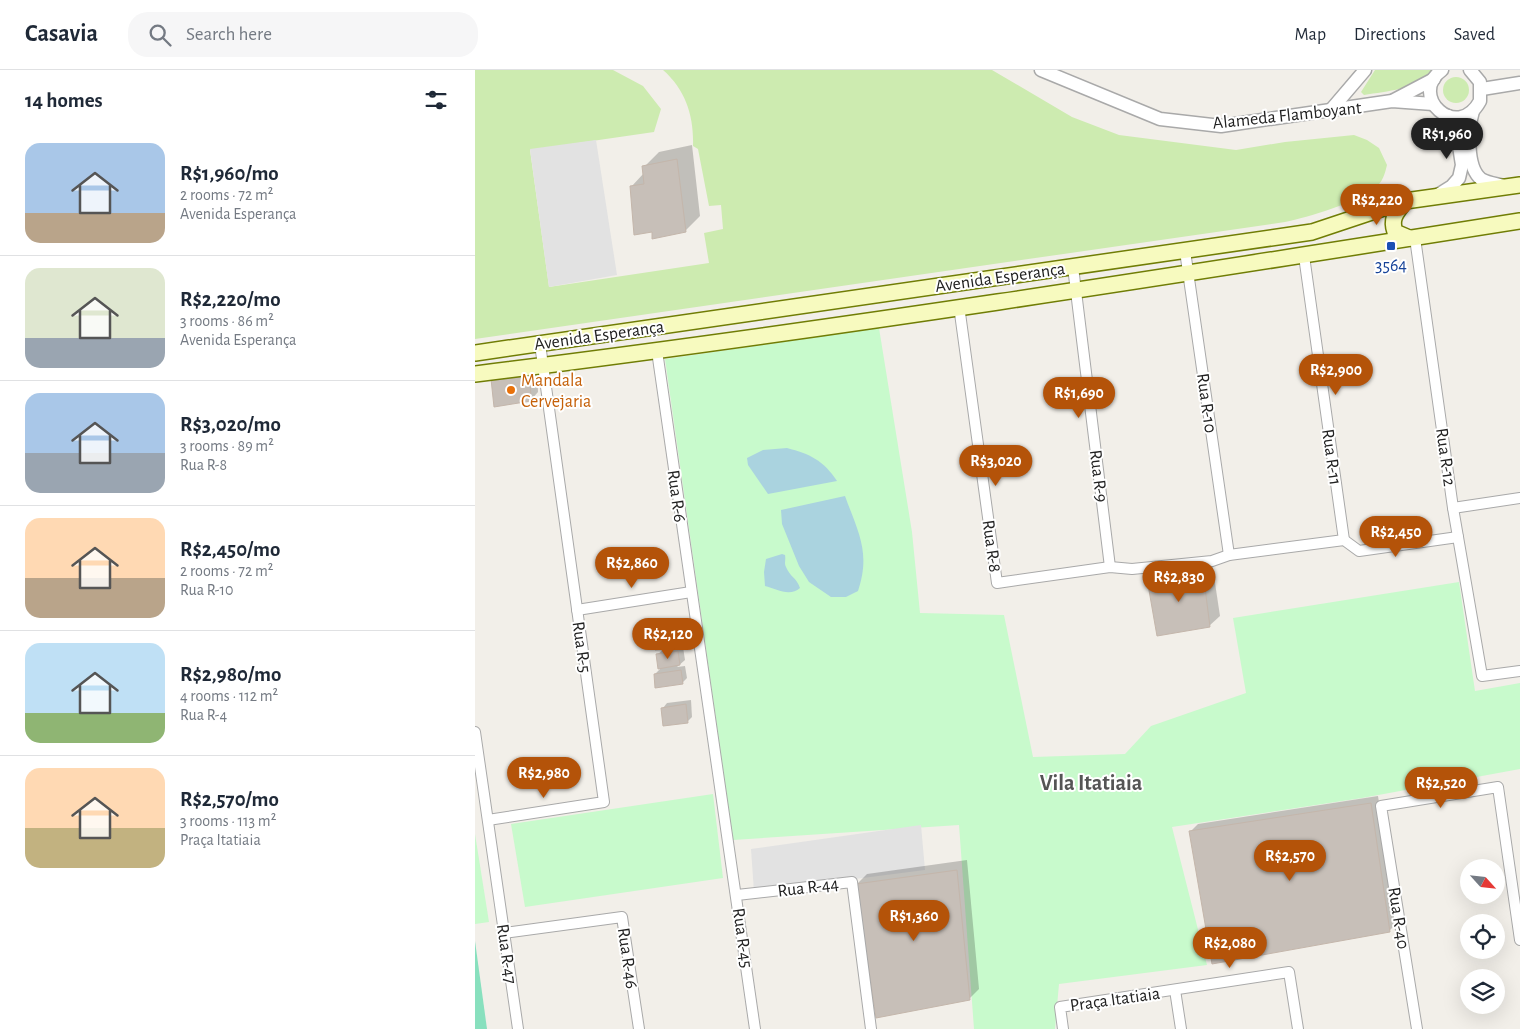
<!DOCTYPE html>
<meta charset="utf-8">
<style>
body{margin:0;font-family:"Alegreya Sans",sans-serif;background:#f6f6f7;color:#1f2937;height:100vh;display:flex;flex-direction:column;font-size:19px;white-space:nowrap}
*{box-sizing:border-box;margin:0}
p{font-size:16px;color:#747a83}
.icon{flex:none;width:28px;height:28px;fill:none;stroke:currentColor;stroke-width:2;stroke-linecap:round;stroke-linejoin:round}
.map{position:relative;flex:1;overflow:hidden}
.panel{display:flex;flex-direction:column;background:#fff;width:475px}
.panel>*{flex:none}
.needle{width:32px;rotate:117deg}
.controls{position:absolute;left:985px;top:789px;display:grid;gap:10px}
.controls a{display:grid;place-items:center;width:45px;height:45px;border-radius:50%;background:#fff;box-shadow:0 5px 20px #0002;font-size:25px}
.price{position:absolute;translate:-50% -42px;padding:0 11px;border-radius:18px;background:#b45309;color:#fff;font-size:16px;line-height:32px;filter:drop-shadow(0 1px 2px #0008)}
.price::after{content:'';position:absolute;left:50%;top:30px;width:15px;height:11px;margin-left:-8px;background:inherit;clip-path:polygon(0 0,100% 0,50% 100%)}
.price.current{background:#222;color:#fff}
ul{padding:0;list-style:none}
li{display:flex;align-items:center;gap:15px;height:125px;padding:0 25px}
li+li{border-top:1px solid #e0e1e3}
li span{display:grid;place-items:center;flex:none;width:140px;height:100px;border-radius:15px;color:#555}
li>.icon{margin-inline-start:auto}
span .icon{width:60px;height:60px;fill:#fffc;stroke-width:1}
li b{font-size:21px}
h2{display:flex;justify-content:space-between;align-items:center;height:60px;padding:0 25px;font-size:21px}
header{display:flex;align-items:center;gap:30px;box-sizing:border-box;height:70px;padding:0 25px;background:#fff;border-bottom:1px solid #e0e1e3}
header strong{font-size:24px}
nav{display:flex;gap:28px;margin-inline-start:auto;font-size:18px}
.search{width:350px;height:45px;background:#f6f6f7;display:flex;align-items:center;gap:12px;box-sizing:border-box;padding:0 18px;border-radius:20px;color:#747a83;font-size:19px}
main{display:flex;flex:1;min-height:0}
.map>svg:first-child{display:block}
</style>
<header>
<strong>Casavia</strong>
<div class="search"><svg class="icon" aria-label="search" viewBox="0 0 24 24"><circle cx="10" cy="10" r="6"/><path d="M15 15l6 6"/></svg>Search here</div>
<nav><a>Map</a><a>Directions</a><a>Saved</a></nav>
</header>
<main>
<section class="panel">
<h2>14 homes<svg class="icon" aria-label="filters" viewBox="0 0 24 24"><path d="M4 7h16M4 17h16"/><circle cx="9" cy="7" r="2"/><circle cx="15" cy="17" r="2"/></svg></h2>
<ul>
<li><span style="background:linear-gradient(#a9c7e8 70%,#b9a48a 0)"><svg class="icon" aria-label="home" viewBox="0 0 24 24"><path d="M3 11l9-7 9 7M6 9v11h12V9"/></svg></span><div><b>R$1,960/mo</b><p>2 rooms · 72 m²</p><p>Avenida Esperança</p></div></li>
<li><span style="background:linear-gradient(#dfe7d0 70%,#9aa5b1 0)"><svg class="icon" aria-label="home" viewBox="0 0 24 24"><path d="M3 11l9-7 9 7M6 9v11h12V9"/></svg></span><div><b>R$2,220/mo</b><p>3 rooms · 86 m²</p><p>Avenida Esperança</p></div></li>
<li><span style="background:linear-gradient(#a9c7e8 60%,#9aa5b1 0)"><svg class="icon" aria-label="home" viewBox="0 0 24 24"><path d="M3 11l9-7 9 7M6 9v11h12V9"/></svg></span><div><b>R$3,020/mo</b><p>3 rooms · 89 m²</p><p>Rua R-8</p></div></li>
<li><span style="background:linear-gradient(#ffd9b3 60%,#b9a48a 0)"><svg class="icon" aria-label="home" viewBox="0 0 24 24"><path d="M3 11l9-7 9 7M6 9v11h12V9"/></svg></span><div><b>R$2,450/mo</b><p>2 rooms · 72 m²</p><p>Rua R-10</p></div></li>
<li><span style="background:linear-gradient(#bfe0f5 70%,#8fb573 0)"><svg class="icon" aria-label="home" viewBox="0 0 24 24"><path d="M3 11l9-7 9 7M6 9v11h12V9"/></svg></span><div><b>R$2,980/mo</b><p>4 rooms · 112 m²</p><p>Rua R-4</p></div></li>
<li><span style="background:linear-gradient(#ffd9b3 60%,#c2b280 0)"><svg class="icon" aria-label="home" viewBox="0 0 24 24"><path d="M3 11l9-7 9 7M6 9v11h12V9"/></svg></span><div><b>R$2,570/mo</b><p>3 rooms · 113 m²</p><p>Praça Itatiaia</p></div></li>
</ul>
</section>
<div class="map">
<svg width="1045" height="959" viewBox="0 0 1045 959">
<rect width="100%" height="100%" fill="#f2efe9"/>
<g fill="#cdebb0">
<path d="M 0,0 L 138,0 L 168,16 L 186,39 L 179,62 L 55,80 L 74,217 L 234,193 L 229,163 L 248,159 L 246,135 L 234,136 L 223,79 L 218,76 C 219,47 211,20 188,0 L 517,0 L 597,47 L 644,65 L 761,80 L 810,72 L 879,65 L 892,70 L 904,78 L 912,95 C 910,103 908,112 900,118 C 880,133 834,147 810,152 L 0,269 Z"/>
<path d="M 900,0 L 957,0 C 940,20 913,21 889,25 L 886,22 Z"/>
<circle cx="981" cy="20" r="13"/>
</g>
<g fill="#c8facc">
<polygon points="404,258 437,462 445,543 529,545 558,687 650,684 676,656 771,623 758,548 984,512 1000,621 1045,613 1045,699 887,728 697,757 732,895 584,914 580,959 499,959 484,755 258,770 190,289"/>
<polygon points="238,724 248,808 50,837 36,754"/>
<polygon points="0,764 14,852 0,854"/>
</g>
<polygon fill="#88e0be" points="0,871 12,959 0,959"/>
<g fill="#e2e2e2">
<polygon points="121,70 142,205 74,217 55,79"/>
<polygon points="446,755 450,800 279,822 276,779"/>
</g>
<g fill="#aad3df">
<path d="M 312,378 C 335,384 348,390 362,411 L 293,424 L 273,395 L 272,388 L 288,380 Z"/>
<path d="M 370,426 C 383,462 396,482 383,521 L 371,527 L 356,527 L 334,512 L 324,496 L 307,454 L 306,440 Z"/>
<path d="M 307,484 L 310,485 C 311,490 309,493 311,497 C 315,507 322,508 325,518 C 315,527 301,519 290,516 L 289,502 L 291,489 Z"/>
</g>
<g fill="#0003">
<polygon points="217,75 225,146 210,161 178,161 156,117 169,103 169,97 184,82"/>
<polygon points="896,126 894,130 885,133 886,130"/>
<polygon points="62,300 63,322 56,330 17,310 25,303"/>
<polygon points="737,493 745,546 734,556 673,510 683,500"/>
<polygon points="200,558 202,574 204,574 203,558 206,558 207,572 201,578 208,577 210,590 202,597 210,596 212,608 207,613 180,604 187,597 182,585 190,578 180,564 185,560"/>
<polygon points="216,630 217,647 213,651 188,638 192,633"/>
<polygon points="903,726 922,853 914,861 716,761 723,754"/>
<polygon points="492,790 504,919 494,929 382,814 392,804"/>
</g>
<g fill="#c7bfb8" stroke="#c4b6ab">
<polygon points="202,89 211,162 177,169 177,162 159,165 155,116 169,114 167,96"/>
<polygon points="55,307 56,331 19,337 16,309"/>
<polygon points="728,502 735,557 682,566 672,509"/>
<polygon points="202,562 203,578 180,580 179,564"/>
<polygon points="203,581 205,595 183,599 181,584"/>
<polygon points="206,600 208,614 180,618 179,604"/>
<polygon points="211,634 213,653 188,656 186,638"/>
<polygon points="896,733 915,862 737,894 714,761"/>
<polygon points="482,800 495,930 401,948 381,814"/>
</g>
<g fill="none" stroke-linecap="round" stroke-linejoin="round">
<g stroke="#a9a9a9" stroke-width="12">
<g id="minor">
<polyline points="940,168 978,438 1007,606 1045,601"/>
<polyline points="710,181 754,485"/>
<polyline points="829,186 869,470"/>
<polyline points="598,197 635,497"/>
<polyline points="484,236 522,513 635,497 657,499 737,491 754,485 869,470 884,481 983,467"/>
<polyline points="182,281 280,959"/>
<polyline points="978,438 1045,428"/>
<polyline points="102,540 216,522"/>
<polyline points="0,662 43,959"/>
<polyline points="13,750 129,732 65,274"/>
<polyline points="262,825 377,812 396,959"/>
<polyline points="29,863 147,847 164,959"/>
<polyline points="700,920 706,959"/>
<polyline points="588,959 585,937 814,902 823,959"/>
<polyline points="942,959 906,736 1023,717 1045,870"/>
</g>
</g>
<g stroke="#a9a9a9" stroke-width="15">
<g id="tertiary">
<polyline points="566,0 685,49 746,56 917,31 958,34"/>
<path d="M 967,0 C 932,25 982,73 1005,31 L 1005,12 L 995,0"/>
<polyline points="1007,19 1045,13"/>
<polyline points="919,30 959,9"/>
<polyline points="855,41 890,0"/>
<path d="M 998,41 C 993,58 991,97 1006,109 C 1012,113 1022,114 1029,116"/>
<polyline points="961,126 977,116 984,108 987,95 981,57 973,46"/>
</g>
</g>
<g stroke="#707d05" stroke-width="18">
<g id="secondary">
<path d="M 930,131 C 922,142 915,148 920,162 L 934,168"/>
<polyline points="0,283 837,162 930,131 1045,115"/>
<path d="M 0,304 C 349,261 697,206 1045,151"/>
</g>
</g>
<use href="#minor" stroke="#fff" stroke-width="10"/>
<use href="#tertiary" stroke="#fff" stroke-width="12"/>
<use href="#secondary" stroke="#f7fabf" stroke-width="15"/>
</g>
<rect fill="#1a4fb4" stroke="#fff" stroke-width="2" x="911" y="171" width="10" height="10" rx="2.5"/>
<circle fill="#e8710a" stroke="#fff" stroke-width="2" cx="36" cy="320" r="5"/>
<g text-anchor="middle" stroke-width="4" stroke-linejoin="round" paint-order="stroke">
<g font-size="18" fill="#222" stroke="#fff">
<text transform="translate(812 45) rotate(-6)" y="6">Alameda Flamboyant</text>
<text transform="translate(525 207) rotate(-8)" y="6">Avenida Esperança</text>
<text transform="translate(124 265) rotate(-8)" y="6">Avenida Esperança</text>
<text transform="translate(732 333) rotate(82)" y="6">Rua R-10</text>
<text transform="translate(857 387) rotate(82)" y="6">Rua R-11</text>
<text transform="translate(971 387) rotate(82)" y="6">Rua R-12</text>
<text transform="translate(624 406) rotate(83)" y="6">Rua R-9</text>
<text transform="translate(202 426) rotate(82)" y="6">Rua R-6</text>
<text transform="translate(517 476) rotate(82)" y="6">Rua R-8</text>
<text transform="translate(107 577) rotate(82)" y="6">Rua R-5</text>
<text transform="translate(333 817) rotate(-7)" y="6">Rua R-44</text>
<text transform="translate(924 848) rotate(81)" y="6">Rua R-40</text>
<text transform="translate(268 868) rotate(82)" y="6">Rua R-45</text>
<text transform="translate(32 884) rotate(82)" y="6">Rua R-47</text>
<text transform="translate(153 888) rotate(82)" y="6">Rua R-46</text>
<text transform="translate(640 929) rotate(-8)" y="6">Praça Itatiaia</text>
</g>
<g font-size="18" fill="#164399" stroke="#fff">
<text x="916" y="201">3564</text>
</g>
<g font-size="18" fill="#c56008" stroke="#fff" text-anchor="start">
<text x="46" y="316">Mandala<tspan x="46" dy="21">Cervejaria</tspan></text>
</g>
<g font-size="22" font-weight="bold" fill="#555" stroke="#fff">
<text x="616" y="720">Vila Itatiaia</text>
</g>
</g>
</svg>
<div class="controls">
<a><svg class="needle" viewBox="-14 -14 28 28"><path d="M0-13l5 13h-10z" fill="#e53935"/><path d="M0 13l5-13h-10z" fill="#747a83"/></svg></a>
<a><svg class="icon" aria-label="locate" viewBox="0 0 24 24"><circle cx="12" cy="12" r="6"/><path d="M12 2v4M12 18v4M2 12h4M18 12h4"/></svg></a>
<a><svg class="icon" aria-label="layers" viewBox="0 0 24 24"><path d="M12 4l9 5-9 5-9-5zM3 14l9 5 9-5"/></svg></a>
</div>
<b class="price current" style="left:972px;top:90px">R$1,960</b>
<b class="price" style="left:902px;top:156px">R$2,220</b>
<b class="price" style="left:861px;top:326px">R$2,900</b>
<b class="price" style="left:604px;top:349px">R$1,690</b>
<b class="price" style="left:521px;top:417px">R$3,020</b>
<b class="price" style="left:921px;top:488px">R$2,450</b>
<b class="price" style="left:157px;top:519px">R$2,860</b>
<b class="price" style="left:704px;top:533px">R$2,830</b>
<b class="price" style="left:193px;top:590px">R$2,120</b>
<b class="price" style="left:69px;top:729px">R$2,980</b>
<b class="price" style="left:966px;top:739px">R$2,520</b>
<b class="price" style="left:815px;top:812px">R$2,570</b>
<b class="price" style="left:439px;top:872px">R$1,360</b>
<b class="price" style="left:755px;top:899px">R$2,080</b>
</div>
</main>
